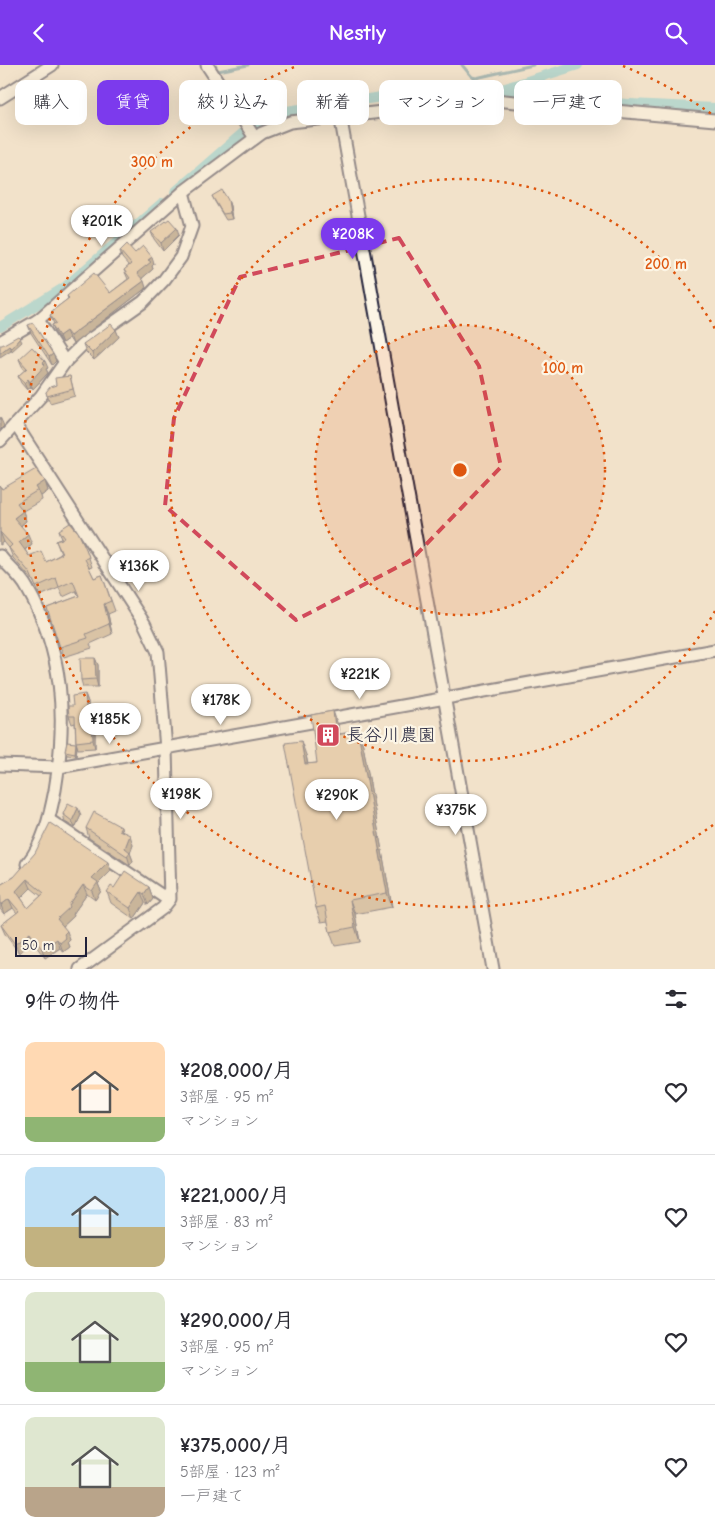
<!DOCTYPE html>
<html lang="ja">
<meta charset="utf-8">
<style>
body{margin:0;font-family:"Comic Neue","Klee One",sans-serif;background:#f7f7f7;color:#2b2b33;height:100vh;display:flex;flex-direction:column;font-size:19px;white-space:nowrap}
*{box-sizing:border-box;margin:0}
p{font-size:16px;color:#7c7c81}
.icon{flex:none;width:28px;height:28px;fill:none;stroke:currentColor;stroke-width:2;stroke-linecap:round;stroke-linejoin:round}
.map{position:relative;height:904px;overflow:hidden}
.drawer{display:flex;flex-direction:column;background:#fff;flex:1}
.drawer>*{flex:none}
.guide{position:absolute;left:15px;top:15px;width:685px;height:45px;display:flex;gap:10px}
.scale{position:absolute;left:15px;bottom:12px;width:72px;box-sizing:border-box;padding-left:5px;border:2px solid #22223b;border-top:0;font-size:14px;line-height:18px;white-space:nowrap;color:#22223b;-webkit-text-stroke:4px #fcf5e5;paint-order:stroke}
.price{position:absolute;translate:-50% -42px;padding:0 11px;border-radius:18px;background:#fff;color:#222;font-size:16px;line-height:32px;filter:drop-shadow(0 1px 2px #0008)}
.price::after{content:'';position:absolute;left:50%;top:30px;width:15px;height:11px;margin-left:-8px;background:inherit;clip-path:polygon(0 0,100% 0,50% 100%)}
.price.current{background:#7c3aed;color:#fff}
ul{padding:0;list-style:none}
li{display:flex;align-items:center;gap:15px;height:125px;padding:0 25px}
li+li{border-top:1px solid #e1e1e2}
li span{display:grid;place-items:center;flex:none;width:140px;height:100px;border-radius:10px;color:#555}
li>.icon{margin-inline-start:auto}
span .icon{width:60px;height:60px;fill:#fffc;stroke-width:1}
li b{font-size:21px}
h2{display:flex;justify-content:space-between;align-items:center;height:60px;padding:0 25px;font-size:21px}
.tag{padding:0 18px;border-radius:10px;background:#fff;box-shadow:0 5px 20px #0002;font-size:18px;line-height:45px}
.tag.current{background:#7c3aed;color:#fff}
header{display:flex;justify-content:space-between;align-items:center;height:65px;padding:0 25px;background:#7c3aed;color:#fff;font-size:22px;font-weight:700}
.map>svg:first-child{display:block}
</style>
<header><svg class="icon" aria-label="back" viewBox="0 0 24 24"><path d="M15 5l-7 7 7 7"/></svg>Nestly<svg class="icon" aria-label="search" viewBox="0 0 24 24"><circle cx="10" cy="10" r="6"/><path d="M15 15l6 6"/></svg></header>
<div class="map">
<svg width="715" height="904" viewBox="0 0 715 904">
<rect width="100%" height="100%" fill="#f2e2ca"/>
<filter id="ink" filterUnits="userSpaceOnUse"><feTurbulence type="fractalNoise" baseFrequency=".02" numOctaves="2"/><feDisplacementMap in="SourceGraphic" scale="10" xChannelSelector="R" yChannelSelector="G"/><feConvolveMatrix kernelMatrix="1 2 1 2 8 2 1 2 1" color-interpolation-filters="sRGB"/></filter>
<g filter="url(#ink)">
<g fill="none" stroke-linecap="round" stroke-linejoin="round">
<g stroke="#568693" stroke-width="3">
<polyline points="215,0 218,6 248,0"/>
<polyline points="462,0 472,12 476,13 533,0"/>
</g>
<g stroke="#78c9ce" stroke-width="10">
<polyline points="496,26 578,0"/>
<polyline points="175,127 252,60 273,48 449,22 609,38 715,43"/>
<polyline points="0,262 65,222 162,138"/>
</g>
<g stroke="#22223b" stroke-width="15">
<g id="minor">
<polyline points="207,0 255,73"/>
<polyline points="0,33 52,0"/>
<polyline points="340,50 493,904"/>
<polyline points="38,255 65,297"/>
<polyline points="0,277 38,255 183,127 262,68 290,57 494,35 715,55"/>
<polyline points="16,360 144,558 158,587 166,684 170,834 163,843 80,904"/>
<polyline points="0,376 41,331 65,297 82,280 143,237 164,215 181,192 192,161 183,127"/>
<path d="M 0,491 C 8,502 21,511 27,523 C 64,587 67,654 55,725 C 50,751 44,778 27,799"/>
<polyline points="0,700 59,702 715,585"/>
<polyline points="49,755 164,832 170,826"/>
</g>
</g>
<use href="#minor" stroke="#fcf5e5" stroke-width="11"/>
</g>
<g fill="#bb9d78" stroke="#22223b" fill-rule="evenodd">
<polygon points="212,131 228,135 230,141 232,154 226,155 215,137"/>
<polygon points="151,167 179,170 163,186 154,174"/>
<polygon points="120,186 135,188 152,192 154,199 152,201 153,204 142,213 146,223 73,279 69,273 62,278 55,267 52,260 54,259 50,250 52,248 52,246 68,234 67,231 110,228 128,214 124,205 129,201 122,193"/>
<polygon points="28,260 56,296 52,300 31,268"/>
<polygon points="116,265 119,272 94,295 86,287 83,279"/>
<polygon points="19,294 48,303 46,304 48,308 33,324 31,322 27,325 21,318 18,311 25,305 22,301"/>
<polygon points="70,311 75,331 50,338 46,327"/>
<polygon points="45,416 48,426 41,431 42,435 23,446 26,456 21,461 32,479 25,485 29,491 46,497 61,489 56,476 62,474 59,465 86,484 92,502 89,503 94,513 102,510 115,546 108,549 112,569 90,579 92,583 64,592 47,543 79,531 76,526 63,532 59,523 40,531 34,517 13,493 9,483 4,477 0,480 0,421 2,424"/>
<polygon points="95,593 98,600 98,622 83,622 81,615"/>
<polygon points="85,629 88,637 89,655 92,655 95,663 95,683 78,684 76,677 75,658 72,659 69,651 73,641"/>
<polygon points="338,660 339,669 358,666 363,680 392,842 355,849 360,877 335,881 330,867 328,856 321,857 316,843 306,690 308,699 317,698"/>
<polygon points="76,678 77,682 76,691 67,690 65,686"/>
<polygon points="63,749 81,750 75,763 65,757"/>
<polygon points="121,762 122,767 133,780 130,788 133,796 130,800 89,773 86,763"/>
<path d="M 111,806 L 98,819 L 101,826 L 95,835 L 87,829 L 73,849 L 74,851 L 63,861 L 70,875 L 68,877 L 70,882 L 63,887 L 60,883 L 45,893 L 33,877 L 19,888 L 5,869 L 1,860 L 17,848 L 13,843 L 4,849 L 0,844 L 0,820 L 14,812 ZM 31,823 L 41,831 L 28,843 L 21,833 Z"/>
<polygon points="149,822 153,834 148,840 145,838 134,854 111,838 107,827 114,823"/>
</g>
<g fill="#987f61" stroke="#22223b">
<polygon points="214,36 216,39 202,51 200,47"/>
<polygon points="228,135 230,141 232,154 230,148"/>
<polygon points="177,163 179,170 163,186 161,178"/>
<polygon points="152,192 154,199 152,201 153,204 140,215 137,208"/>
<polygon points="144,216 146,223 73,279 70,271"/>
<polygon points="116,265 119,272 94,295 92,288"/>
<polygon points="66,266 69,273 62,278 59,271"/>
<polygon points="20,273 22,277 12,286 11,283"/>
<polygon points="9,281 11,285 0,292 0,288"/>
<polygon points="53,289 56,296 52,300 49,292"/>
<polygon points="45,296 48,303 46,304 48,308 33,324 30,317 43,298"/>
<polygon points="28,314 31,322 27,325 24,318"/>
<polygon points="0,352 4,361 0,365"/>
<polygon points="45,416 48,426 41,431 36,422"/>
<polygon points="23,446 26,456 18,463 14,453"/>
<polygon points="0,467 4,477 0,480"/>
<polygon points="28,469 32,479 23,486 19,477"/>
<polygon points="104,539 108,549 112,569 109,559"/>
<polygon points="95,593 98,600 98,622 96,614"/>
<polygon points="85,629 88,637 90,663 87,655"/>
<polygon points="333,646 338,660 341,684 336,670"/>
<polygon points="92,655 95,663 95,683 93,675"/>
<polygon points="358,666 363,680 392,842 387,828"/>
<polygon points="301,676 306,690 310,714 305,699"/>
<polygon points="76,678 77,682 76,691 75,688"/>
<polygon points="78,743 81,750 75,763 72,756"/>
<polygon points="130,770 133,780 130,788 133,796 130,800 125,783"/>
<polygon points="108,797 111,806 98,819 101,826 95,835 92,826 92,813"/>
<polygon points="27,814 31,823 19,835 16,826"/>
<polygon points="83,820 87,829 73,849 74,851 61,863 57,854 69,840"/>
<polygon points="149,822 153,834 148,840 144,829"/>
<polygon points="141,827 145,838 134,854 130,843"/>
<polygon points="9,834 13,843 4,849 1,840"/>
<polygon points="350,835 355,849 360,877 355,862"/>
<polygon points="67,866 70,875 68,877 70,882 63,887 60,878 64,869"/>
<polygon points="30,868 33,877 19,888 15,879"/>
<polygon points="57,874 60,883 45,893 42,884"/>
</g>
<g fill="#d9b68b" stroke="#22223b" fill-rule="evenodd">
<polygon points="210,29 214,36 200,47 196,41"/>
<polygon points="222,125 228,135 230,148 223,149 212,131"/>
<polygon points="169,154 177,163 161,178 151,167"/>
<polygon points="127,179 135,188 143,181 152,192 148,195 151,197 137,208 144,216 70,271 66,266 59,271 52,260 56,258 50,250 53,248 52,246 69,233 67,231 94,208 110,228 130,213 124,205 131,199 120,186"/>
<polygon points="33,258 53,289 49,292 28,260"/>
<polygon points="111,259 116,265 92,288 83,279"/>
<polygon points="18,271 20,273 11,283 9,281 0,288 0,280 2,280"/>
<polygon points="32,282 45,296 43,298 45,300 30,317 28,314 24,318 18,311 27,303 19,294"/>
<polygon points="70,311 73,324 47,331 46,327 50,322 56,320 55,313"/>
<polygon points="36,404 45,416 36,422 38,425 17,438 23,446 14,453 28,469 19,477 29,491 41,486 46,497 62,489 56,476 65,473 59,465 70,458 78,467 86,484 89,492 85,494 94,513 102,510 111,536 104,539 109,559 86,569 88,573 60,582 47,543 79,531 73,516 59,522 56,513 36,522 30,508 9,483 12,480 0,467 0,421 2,424"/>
<polygon points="80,593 95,593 96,614 81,615"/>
<polygon points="85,629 87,655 92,655 93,675 76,677 75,651 69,651 68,641 73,641 72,631"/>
<polygon points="333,646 336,670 358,666 387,828 350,835 355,862 330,867 325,841 316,843 285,678 301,676 305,699 317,698 311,650"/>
<polygon points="67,677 76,678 75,688 65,686"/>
<polygon points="68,738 78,743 72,756 63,749"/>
<polygon points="94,747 121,762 119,765 130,770 125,783 130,787 127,791 86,763"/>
<path d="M 50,758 L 108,797 L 92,813 L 98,817 L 92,826 L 83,820 L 69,840 L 70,842 L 57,854 L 67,866 L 64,869 L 66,873 L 60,878 L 57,874 L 42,884 L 30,868 L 15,879 L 1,860 L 19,846 L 9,834 L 1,840 L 0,820 L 14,812 L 35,788 ZM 27,814 L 44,828 L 28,843 L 16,826 Z"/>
<polygon points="125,806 149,822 144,829 141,827 130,843 107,827 111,821 114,823"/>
</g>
</g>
<path d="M0 0H715V904H0ZM 399,173 L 479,301 L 501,402 L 411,495 L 296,555 L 165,441 L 174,353 L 240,212 Z" fill="#f2e2ca" fill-opacity=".55" fill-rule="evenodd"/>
<path fill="none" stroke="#d1495b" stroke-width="4" stroke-dasharray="10 6" stroke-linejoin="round" d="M 399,173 L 479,301 L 501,402 L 411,495 L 296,555 L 165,441 L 174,353 L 240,212 Z"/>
<circle cx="460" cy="405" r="145" fill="#de560e" fill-opacity=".12"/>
<g fill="none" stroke="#de560e" stroke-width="2.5" stroke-dasharray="2.5 5">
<circle cx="460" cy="405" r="145"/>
<path d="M715 546A291 291 0 1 1 715 264"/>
<path d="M713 760A436 436 0 1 1 297 1M623 1A436 436 0 0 1 713 50"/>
</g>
<defs>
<g id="building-square" transform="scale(1.25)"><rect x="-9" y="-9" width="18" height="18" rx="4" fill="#d1495b" stroke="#fcf5e5"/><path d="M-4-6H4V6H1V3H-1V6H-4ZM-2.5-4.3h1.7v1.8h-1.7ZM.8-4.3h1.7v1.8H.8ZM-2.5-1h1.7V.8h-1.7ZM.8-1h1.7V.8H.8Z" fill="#fff"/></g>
</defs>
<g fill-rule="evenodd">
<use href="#building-square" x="328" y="670"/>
</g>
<g text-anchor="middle" stroke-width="4.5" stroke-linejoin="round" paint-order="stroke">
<g font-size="18" fill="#22223b" stroke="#fcf5e5" text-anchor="start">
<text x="346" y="676">長谷川農園</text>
</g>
</g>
<circle cx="460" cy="405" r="8" fill="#de560e" stroke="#fcf5e5" stroke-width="2.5"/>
<g font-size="15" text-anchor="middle" font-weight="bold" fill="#de560e" stroke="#fcf5e5" stroke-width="4.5" stroke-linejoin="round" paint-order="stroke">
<text x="152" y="102">300 m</text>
<text x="666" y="204">200 m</text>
<text x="563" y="308">100 m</text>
</g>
</svg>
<div class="scale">50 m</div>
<b class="price" style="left:102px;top:182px">¥201K</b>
<b class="price current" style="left:353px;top:195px">¥208K</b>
<b class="price" style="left:139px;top:527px">¥136K</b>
<b class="price" style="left:360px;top:635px">¥221K</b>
<b class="price" style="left:221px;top:661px">¥178K</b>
<b class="price" style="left:110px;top:680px">¥185K</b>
<b class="price" style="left:181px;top:755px">¥198K</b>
<b class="price" style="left:337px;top:756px">¥290K</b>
<b class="price" style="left:456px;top:771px">¥375K</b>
<div class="guide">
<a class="tag">購入</a>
<a class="tag current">賃貸</a>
<a class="tag">絞り込み</a>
<a class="tag">新着</a>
<a class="tag">マンション</a>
<a class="tag">一戸建て</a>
</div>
</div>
<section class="drawer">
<h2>9件の物件<svg class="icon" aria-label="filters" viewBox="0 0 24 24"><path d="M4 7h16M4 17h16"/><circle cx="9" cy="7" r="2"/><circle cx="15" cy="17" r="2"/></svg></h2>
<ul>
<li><span style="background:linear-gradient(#ffd9b3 75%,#8fb573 0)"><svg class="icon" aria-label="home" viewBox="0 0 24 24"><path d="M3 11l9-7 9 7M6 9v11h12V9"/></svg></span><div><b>¥208,000/月</b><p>3部屋 · 95 m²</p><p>マンション</p></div><svg class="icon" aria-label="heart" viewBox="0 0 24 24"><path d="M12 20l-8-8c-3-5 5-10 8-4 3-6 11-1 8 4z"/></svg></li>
<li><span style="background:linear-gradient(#bfe0f5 60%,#c2b280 0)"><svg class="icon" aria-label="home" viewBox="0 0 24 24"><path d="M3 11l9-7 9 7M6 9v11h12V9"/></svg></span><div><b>¥221,000/月</b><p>3部屋 · 83 m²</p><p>マンション</p></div><svg class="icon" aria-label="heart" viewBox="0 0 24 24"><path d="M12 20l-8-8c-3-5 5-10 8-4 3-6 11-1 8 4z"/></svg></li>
<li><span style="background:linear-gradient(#dfe7d0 70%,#8fb573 0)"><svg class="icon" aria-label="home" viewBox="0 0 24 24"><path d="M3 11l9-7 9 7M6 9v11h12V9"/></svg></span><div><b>¥290,000/月</b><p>3部屋 · 95 m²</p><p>マンション</p></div><svg class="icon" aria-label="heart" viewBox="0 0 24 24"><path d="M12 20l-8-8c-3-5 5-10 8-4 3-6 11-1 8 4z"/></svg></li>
<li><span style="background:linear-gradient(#dfe7d0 70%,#b9a48a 0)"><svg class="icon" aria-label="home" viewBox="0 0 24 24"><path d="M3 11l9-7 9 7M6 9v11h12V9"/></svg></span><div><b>¥375,000/月</b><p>5部屋 · 123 m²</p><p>一戸建て</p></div><svg class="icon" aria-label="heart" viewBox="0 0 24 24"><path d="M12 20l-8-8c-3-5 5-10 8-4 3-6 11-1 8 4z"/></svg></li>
</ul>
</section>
